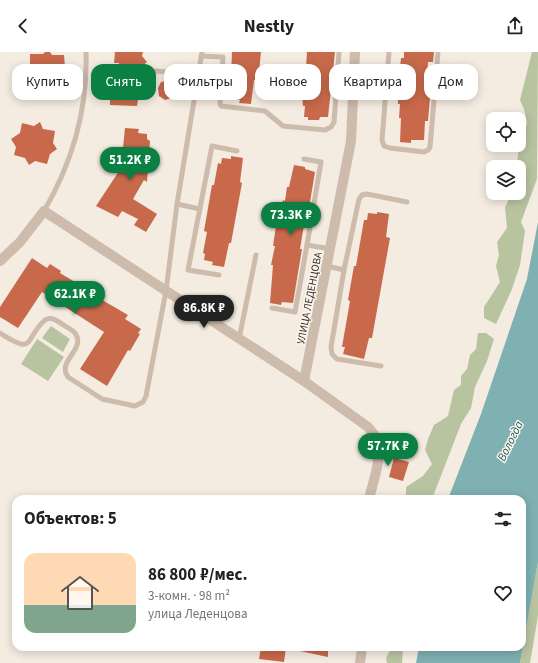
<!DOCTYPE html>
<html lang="ru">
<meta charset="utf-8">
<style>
body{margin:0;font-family:"Source Sans 3",sans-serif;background:#f6f6f6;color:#222;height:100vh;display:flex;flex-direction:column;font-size:15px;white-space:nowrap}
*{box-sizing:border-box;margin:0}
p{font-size:13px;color:#767676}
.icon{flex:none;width:22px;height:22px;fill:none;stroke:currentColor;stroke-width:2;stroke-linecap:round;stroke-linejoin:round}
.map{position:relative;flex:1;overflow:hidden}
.drawer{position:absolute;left:12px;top:443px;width:514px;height:156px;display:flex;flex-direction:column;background:#fff;border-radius:12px;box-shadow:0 2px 10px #0003}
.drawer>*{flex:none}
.top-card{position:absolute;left:12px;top:12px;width:514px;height:36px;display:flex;gap:8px}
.controls{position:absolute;left:486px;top:60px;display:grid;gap:8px}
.controls a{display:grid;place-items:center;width:40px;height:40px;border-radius:8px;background:#fff;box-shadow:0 2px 10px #0003;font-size:20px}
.price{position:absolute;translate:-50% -34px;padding:0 9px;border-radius:14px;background:#0b8043;color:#fff;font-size:13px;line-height:26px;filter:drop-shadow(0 1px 2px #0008)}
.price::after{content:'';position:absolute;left:50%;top:24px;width:12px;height:9px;margin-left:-6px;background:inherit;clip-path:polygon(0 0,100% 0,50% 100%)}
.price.active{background:#222;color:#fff}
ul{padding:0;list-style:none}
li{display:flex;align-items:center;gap:12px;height:100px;padding:0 12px}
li+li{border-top:1px solid #e0e0e0}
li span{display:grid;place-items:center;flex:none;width:112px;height:80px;border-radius:12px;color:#555}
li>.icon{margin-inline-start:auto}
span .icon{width:48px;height:48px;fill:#fffc;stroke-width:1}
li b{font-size:17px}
h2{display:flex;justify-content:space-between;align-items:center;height:48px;padding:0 12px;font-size:17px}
.tag{padding:0 14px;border-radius:12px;background:#fff;box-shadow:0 2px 10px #0003;font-size:14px;line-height:36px}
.tag.active{background:#0b8043;color:#fff}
header{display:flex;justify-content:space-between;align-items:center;height:52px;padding:0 12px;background:#fff;font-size:18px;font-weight:700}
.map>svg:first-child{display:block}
</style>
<header><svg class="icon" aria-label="back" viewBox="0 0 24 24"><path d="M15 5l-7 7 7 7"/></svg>Nestly<svg class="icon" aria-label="share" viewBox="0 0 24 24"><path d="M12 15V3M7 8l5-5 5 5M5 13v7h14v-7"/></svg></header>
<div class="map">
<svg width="538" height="611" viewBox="0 0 538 611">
<rect width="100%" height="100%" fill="#f4ebe1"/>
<g fill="#b8c4a0">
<polygon points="532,0 538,0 537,127 521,170 525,179 520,213 512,237 496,272 484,266 484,255 500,230 496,214 499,203 497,190 507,176 505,155 512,141 519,141 519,115 517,115 518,102 527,71 524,57 520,48"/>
<polygon points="51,274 70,287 63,300 42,286"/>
<polygon points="478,281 486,281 494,287 487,309 475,335 471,356 461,372 432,447 406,447 406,435 423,424 432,412 425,398 428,387 434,373 448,364 454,338 461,333 461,324 467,317 470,303 476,297"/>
<polygon points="37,287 64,305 48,329 21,312"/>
<polygon points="538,510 538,564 530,611 520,611"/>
<polygon points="392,595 403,595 402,611 387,611 386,606"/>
</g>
<polygon fill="#7fb0b2" points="538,170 538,510 520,611 416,611 419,595 522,595 522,447 448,447 481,362 527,227"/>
<g fill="#c8694b">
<polygon points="45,0 50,0 52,3 64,3 65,15 70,20 64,26 64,37 51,36 46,41 41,36 29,36 30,27 23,20 30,13 30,2 43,2"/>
<polygon points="115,0 143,0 142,4 147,10 141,15 139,38 144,42 138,48 137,54 110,53 110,42 113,40 113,36 117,36 119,11 114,11"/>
<polygon points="232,0 261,0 258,29 254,28 251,52 239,51 240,48 230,47"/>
<polygon points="307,0 335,0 328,65 320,65 319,68 308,68 308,65 304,65 305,54 303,54 302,43 303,31 305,32"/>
<polygon points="404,0 434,0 433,10 428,10 426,34 431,34 428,69 425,69 424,88 411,88 411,91 400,90 401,66 399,66 400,52 398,52 398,33 401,6 404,6"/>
<polygon points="166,29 177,33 177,44 165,48 159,44 158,36 161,30"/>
<polygon points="40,70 43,77 55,79 53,91 57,97 50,102 47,112 35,109 29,113 25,106 14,103 16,95 11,87 20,81 22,71 34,74"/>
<polygon points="125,76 139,77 138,81 147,82 147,87 150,89 147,130 144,128 133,147 157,162 146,180 134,173 138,167 122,159 118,165 96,154 121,116"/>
<polygon points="231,104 243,106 240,130 242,131 231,191 229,191 224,215 212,213 213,210 204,208 205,202 203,201 207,180 204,179 212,133 214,133 218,111 221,112 222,106 231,107"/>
<polygon points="294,113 305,115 305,117 315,120 306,174 304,173 300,197 302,197 293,251 282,250 281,253 270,251 273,213 271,213 275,194 273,194 277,167 279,168 283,148 285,149 287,135 289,135"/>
<polygon points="377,160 389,162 386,185 390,186 372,286 369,286 364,307 343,302 345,295 342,295 350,249 348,248 354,214 356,214 364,168 367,168 368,161 377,162"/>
<polygon points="32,206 47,216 50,212 61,219 60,221 80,233 81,232 98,244 97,245 128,263 125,267 141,277 138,281 140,282 130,299 128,298 107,334 80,317 104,280 42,240 18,276 0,265 0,255"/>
<polygon points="394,406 409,410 403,429 389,425"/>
<polygon points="261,595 286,595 284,610 259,607"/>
<polygon points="300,595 328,595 328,605 300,599"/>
</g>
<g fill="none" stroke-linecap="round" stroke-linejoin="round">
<g stroke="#cdbbac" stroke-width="5">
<polyline points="389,0 382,88 384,94 390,96 424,100 428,98 430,95 438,0"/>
<polyline points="201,4 223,5 220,52 221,54 265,59 283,74 325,78 331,75 334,70 339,0"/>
<polyline points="338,17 387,18"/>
<polyline points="156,19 199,22"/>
<polyline points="304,107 321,110 307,193 331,197"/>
<polyline points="177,152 200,157"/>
<path d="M 44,159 C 73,109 88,58 86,0"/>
<polyline points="327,214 344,218 331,295 332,302 337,307 381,314"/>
<polyline points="344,218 359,147 362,143 367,142 407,150"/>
<polyline points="219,223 188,218 212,94 237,99"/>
<polyline points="272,256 295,260 307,193"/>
<path d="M 0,281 C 36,304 23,288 45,268 C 51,265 54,267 59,270 C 64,274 72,277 75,281 C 87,297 56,309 68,325 L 102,347 L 135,354 L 143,350 L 146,344 L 166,239 L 177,152 L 202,0"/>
<polyline points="239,287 256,203"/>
</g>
<g stroke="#cdbbac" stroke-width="10">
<path d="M 0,209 L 20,190 L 44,159 L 304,329 L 368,375 C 370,378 374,381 375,385 C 384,403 373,429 369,447"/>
<polyline points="304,329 351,89 355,0"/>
<polyline points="360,611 362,595"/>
</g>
</g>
<g text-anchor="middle" stroke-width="3" stroke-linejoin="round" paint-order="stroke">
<g font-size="11" fill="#3b302b" stroke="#fbf5ee">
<text transform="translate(309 246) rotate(-79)" y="4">УЛИЦА ЛЕДЕНЦОВА</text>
</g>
<g font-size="12" font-style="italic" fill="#1f5a5e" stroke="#fbf5ee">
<text transform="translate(510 389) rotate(-64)" y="4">Вологда</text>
</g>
</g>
</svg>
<div class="controls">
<a><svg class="icon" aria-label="locate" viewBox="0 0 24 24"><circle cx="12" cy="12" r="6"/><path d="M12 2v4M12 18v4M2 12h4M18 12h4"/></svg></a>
<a><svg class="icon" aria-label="layers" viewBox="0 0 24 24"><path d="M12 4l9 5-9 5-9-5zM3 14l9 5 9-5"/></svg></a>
</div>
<b class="price" style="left:130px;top:129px">51.2K ₽</b>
<b class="price" style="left:291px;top:184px">73.3K ₽</b>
<b class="price" style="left:75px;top:263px">62.1K ₽</b>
<b class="price active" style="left:204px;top:277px">86.8K ₽</b>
<b class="price" style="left:388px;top:415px">57.7K ₽</b>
<div class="top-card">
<a class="tag">Купить</a>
<a class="tag active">Снять</a>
<a class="tag">Фильтры</a>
<a class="tag">Новое</a>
<a class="tag">Квартира</a>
<a class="tag">Дом</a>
</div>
<section class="drawer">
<h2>Объектов: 5<svg class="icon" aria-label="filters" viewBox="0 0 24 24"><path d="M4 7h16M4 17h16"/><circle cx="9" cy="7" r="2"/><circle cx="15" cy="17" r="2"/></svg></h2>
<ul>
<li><span style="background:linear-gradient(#ffd9b3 65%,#7fa58c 0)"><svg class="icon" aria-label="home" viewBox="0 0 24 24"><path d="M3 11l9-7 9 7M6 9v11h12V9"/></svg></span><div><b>86 800 ₽/мес.</b><p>3-комн. · 98 m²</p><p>улица Леденцова</p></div><svg class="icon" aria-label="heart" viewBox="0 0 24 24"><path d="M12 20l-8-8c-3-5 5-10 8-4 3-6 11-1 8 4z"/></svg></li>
</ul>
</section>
</div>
